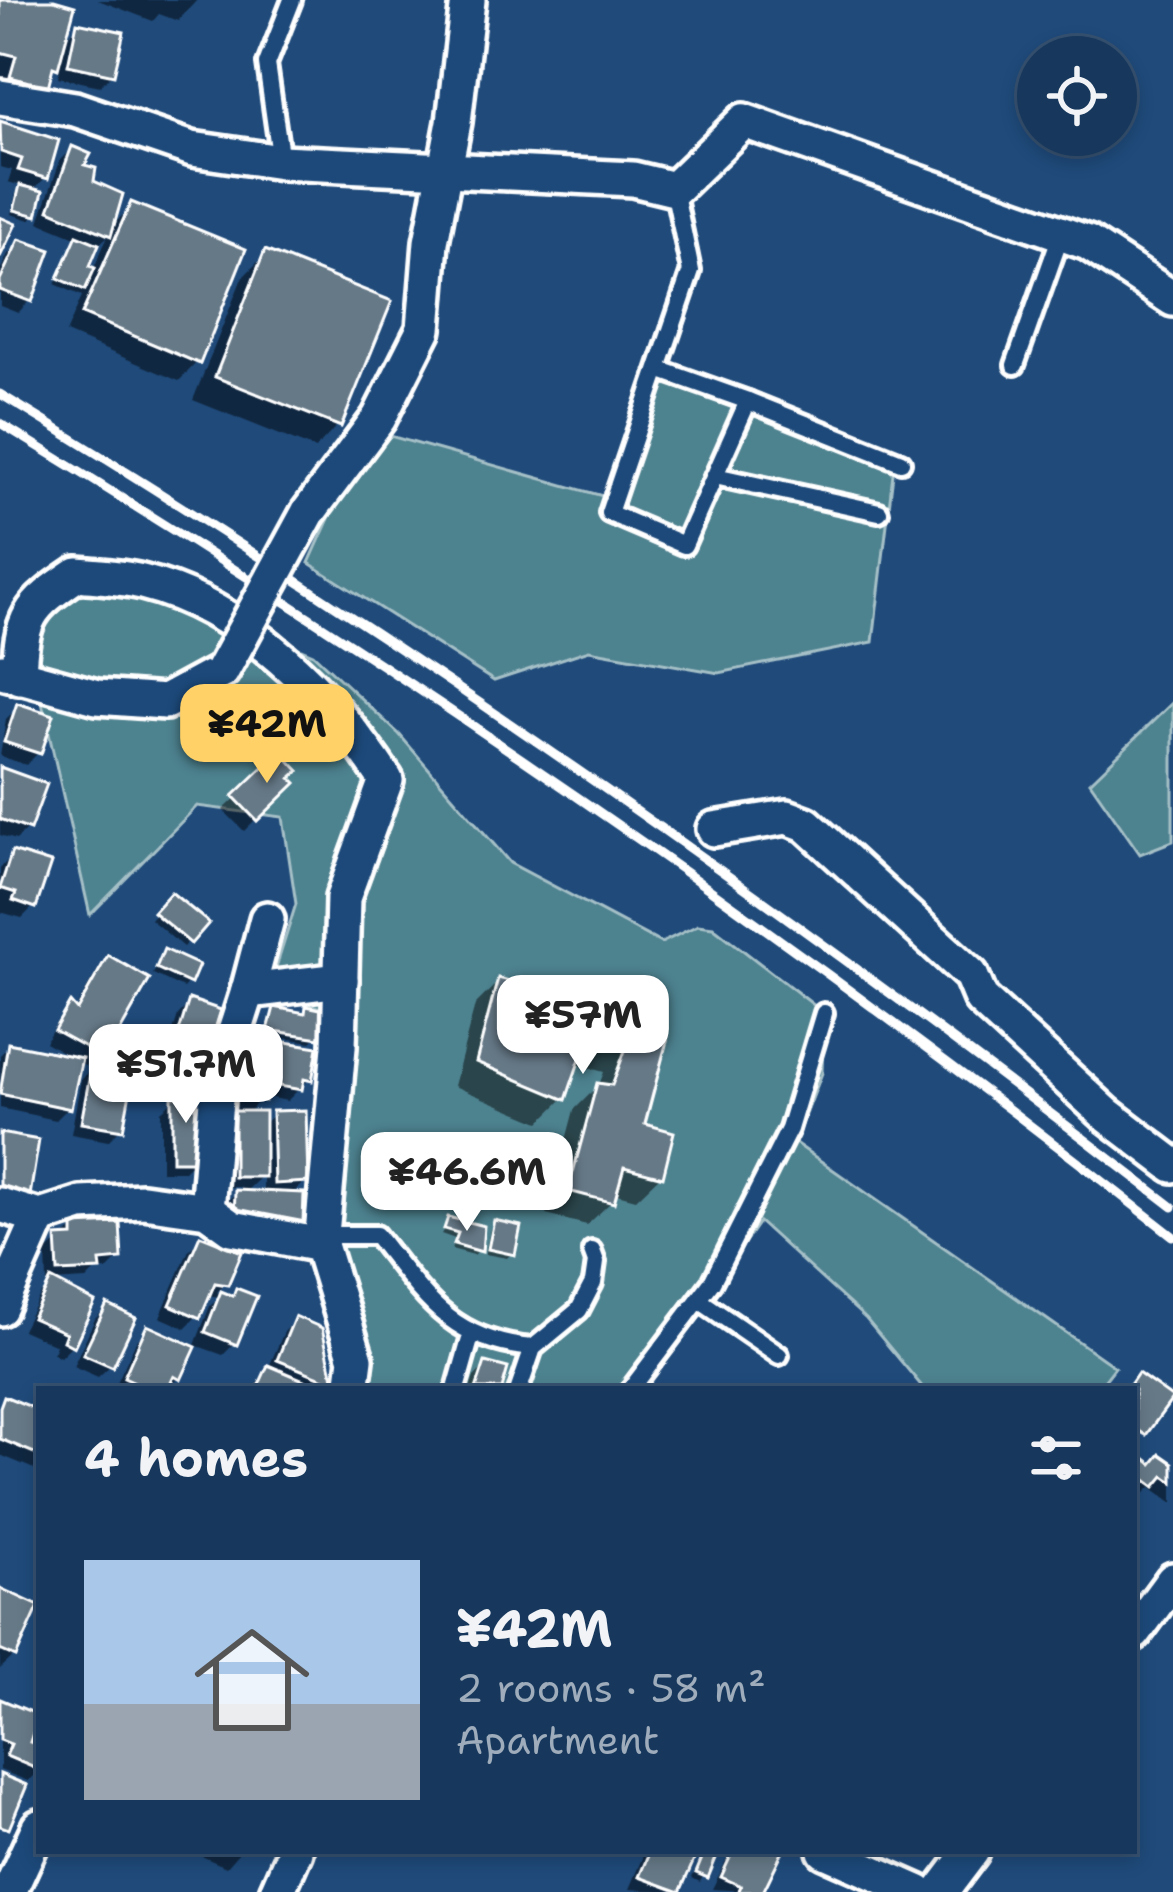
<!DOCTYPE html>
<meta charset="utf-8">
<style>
body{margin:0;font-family:"Shantell Sans",sans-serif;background:#203f62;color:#f1f3f6;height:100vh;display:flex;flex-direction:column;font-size:45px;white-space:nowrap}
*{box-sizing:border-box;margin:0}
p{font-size:39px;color:#9eacbb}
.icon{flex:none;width:66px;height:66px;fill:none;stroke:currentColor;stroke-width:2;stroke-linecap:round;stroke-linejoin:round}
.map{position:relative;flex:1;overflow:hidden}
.panel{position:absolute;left:36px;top:1386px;width:1101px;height:468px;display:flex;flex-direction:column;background:#17385c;border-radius:0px;box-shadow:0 6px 18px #0003,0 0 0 3px #365272}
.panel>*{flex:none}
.fabs{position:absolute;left:1017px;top:36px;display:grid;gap:24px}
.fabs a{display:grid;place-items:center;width:120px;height:120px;border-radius:50%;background:#17385c;box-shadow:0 6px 18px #0003,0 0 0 3px #365272;font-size:60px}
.price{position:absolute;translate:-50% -102px;padding:0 27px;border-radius:24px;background:#fff;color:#222;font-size:39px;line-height:78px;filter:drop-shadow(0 3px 6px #0008)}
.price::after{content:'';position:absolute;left:50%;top:72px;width:36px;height:27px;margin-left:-18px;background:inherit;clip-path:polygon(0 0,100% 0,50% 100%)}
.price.on{background:#ffd166;color:#111}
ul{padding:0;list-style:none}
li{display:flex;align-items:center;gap:36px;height:300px;padding:0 48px}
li+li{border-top:3px solid #365272}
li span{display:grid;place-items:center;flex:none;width:336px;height:240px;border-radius:0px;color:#555}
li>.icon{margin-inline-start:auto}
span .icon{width:144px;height:144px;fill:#fffc;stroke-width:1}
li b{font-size:51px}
h2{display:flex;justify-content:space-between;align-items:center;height:144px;padding:0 48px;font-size:51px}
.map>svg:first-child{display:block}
</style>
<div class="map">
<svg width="1173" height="1892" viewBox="0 0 1173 1892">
<rect width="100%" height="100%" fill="#1f4a7a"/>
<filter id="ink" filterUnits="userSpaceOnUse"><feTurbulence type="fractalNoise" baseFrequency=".00833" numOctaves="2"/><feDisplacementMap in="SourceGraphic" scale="24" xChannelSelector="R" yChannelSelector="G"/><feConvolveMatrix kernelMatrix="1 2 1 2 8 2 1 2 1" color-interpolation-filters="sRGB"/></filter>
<g filter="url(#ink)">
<g fill="#4d828f" stroke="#a6c0c7" stroke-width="3">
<polygon points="654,379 894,465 873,642 719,673 589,650 494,681 309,563 369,430 613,499"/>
<polygon points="143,582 313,654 399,734 510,863 661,943 698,925 713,927 824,1013 822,1073 795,1143 1115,1367 1098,1389 924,1389 866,1319 759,1222 643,1389 351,1389 327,1264 315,1118 329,1010 268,993 296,904 283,817 197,806 90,915 34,667 54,589"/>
<polygon points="1173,702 1173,841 1140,854 1090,782"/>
</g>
<g fill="#0007" fill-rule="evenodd">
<polygon points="0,0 51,0 62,42 78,26 112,74 100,86 58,77 61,61 27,104 0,97"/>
<polygon points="98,0 197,0 178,21 159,14 153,21"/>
<polygon points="0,124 56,142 45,178 32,191 35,215 30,220 11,214 16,193 22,186 8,182 12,170 0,167"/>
<path d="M 72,149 L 111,227 L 132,206 L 197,362 L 179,381 L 66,333 L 82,296 L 55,284 L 78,238 L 39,222 L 60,161 ZM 108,236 L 93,270 L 86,267 L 97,246 Z"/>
<polygon points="20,242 29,301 18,313 0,306 0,271 8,254"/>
<polygon points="266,254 338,425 315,449 193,400 242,278"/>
<polygon points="18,707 38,753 26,765 0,756 6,719"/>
<polygon points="280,756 292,783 244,831 223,810"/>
<polygon points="0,770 28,828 16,840 0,835"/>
<polygon points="13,854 34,906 22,918 0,912 0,869"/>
<polygon points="171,896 204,923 183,947 150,919"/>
<polygon points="165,953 188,982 183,988 153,974"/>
<polygon points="109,959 102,1056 92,1066 120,1129 108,1141 71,1134 81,1079 91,1069 78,1061 68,1108 56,1120 0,1108 0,1055 9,1046 71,1057 45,1042 59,1018 70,1007 74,1011 97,971"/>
<polygon points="499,981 608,1022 616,1015 643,1022 641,1127 660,1176 636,1199 613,1193 611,1202 587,1225 546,1215 574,1110 599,1085 604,1072 575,1064 564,1098 540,1122 454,1086 475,1005"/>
<polygon points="190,1003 201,1066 189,1078 161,1070 178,1015"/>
<polygon points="307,1009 317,1036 311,1042 265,1035 275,1010 301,1015"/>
<path d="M 237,1051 L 309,1079 L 287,1101 L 262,1096 L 248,1114 L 262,1125 L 274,1114 L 305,1181 L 291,1195 L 300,1222 L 288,1234 L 224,1205 L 241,1187 L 223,1187 L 223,1126 L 239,1110 L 227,1108 ZM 263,1175 L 263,1194 L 244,1193 Z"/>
<polygon points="183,1092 196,1159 184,1171 161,1171 161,1111"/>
<polygon points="453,1155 465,1201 460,1206 435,1198"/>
<polygon points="449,1221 479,1250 474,1255 451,1249 455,1239 441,1234"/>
<polygon points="495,1224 512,1253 507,1258 485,1254 490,1229"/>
<polygon points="117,1226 119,1258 107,1270 95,1271 86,1280 51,1282 91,1303 72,1345 60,1357 53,1353 56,1345 22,1330 40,1295 52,1283 47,1283 46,1252 74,1228"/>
<polygon points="201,1238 226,1283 217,1292 231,1298 235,1343 223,1355 195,1345 210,1306 220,1297 207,1295 197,1316 185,1328 160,1317 189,1250"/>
<polygon points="107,1307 110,1366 98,1377 73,1366 95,1319"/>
<polygon points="295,1320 319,1330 330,1382 323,1389 253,1389 268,1369 284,1332"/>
<polygon points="148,1329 179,1378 168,1389 114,1389 136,1341"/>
<polygon points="486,1365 499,1389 470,1389 474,1377"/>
<polygon points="5,1400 39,1414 39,1471 0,1455 0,1405"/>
<polygon points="1134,1454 1151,1467 1173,1467 1173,1503 1151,1487 1141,1497 1134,1492"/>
<polygon points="0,1591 14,1656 0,1669"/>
<polygon points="0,1703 26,1743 39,1749 39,1770 28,1781 0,1770"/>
<polygon points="190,1851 240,1851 226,1867"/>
<polygon points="645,1851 695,1851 676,1892 629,1889"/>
<polygon points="704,1851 716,1851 700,1882 692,1878"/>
<polygon points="731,1851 776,1851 760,1892 712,1889"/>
</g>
<g fill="#667987" stroke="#fff" stroke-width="3">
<polygon points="0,0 54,0 75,6 58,69 53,67 48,87 10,77 16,56 0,52"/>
<polygon points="77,22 124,32 114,75 68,65"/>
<polygon points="0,121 59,140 48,179 18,170 22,159 1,152"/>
<polygon points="72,146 91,154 85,165 96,168 94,181 123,194 111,236 49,210"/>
<polygon points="20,185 43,191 37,216 14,210"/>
<polygon points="131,202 246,249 200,364 82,314"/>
<polygon points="0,217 16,224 0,257"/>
<polygon points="77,235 99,244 90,266 95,268 85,290 58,278"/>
<polygon points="19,239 51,250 32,302 0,290 0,280"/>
<polygon points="265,250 392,301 341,427 215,377"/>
<polygon points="17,703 54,715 41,754 4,742"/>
<polygon points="280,751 299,771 291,778 296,783 257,821 233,796"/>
<polygon points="0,767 47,784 30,830 0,819"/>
<polygon points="12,851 51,863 36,908 13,900 16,893 0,888"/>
<polygon points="171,892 209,923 191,944 153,912"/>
<polygon points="164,949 199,965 191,984 156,968"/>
<polygon points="108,955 150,979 105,1058 54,1030 70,1002 77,1010"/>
<polygon points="498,978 610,1007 607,1018 612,1020 615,1011 646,1020 644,1030 668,1037 645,1124 674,1132 663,1177 624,1167 614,1203 568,1191 597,1083 612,1085 626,1048 587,1038 566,1100 476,1062"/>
<polygon points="189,999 221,1010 203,1068 171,1058"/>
<polygon points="306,1006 325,1010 320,1038 268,1030 274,1007 305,1013"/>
<polygon points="248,1036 318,1047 312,1081 304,1079 302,1090 267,1084 265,1101 238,1097"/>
<polygon points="8,1043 82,1058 71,1109 0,1094"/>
<polygon points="92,1063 134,1071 123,1130 81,1123"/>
<polygon points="181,1089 199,1089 199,1161 172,1161 172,1096 181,1096"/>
<polygon points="306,1110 308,1182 274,1184 272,1111"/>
<rect x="234" y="1111" width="31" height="66"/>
<polygon points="0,1133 39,1140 30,1196 0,1190"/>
<polygon points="452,1151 481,1161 467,1203 439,1193"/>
<polygon points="235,1190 304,1193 303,1223 234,1220"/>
<polygon points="448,1217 484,1226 482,1252 454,1244 458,1233 444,1229"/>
<polygon points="494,1220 521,1226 515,1255 488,1249"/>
<polygon points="120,1223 122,1259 100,1261 101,1270 58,1272 56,1237 73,1236 73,1225"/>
<polygon points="200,1235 242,1252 228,1285 215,1283 200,1318 170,1305"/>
<polygon points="51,1279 95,1302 74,1347 63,1341 66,1333 32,1318"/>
<polygon points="236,1288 257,1296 237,1345 205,1332 221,1291 233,1296"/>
<polygon points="107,1304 136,1318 113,1367 83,1354"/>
<polygon points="295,1316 322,1328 334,1383 277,1360"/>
<polygon points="147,1325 196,1347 181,1380 174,1376 168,1389 151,1389 124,1377"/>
<polygon points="485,1362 508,1368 502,1389 476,1389"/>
<polygon points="268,1365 325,1389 263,1389 258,1387"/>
<polygon points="1138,1373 1173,1398 1146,1435 1134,1428 1134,1389 1127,1389"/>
<polygon points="4,1396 39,1410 39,1455 0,1439 0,1407"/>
<polygon points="1134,1450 1152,1464 1160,1454 1173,1463 1173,1482 1164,1476 1155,1487 1142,1477 1134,1488"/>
<polygon points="0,1588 39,1606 16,1657 0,1650"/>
<polygon points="0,1699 39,1715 30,1742 39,1745 39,1770 6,1756 11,1744 0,1740"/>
<polygon points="0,1774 27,1785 9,1829 0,1826"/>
<polygon points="650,1851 698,1851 680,1892 639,1877"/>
<polygon points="705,1851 719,1851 708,1878 696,1873"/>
<polygon points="733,1851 783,1851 763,1892 738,1892 741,1886 721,1877"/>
</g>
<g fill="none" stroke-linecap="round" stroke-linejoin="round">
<g stroke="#fff" stroke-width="26">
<g id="lane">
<polyline points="281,162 267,64 292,0"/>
<polyline points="1015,365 1061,235"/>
<polyline points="658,369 748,401 684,545 609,513 691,271 674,189"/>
<polyline points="748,401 901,462"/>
<polyline points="715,476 879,512"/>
<path d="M 322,1235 L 376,1235 C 424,1296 450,1341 533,1348"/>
<polyline points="699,1300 779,1355"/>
<polyline points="456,1389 471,1336"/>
<polyline points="519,1389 533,1348 579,1310 593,1283 596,1262 592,1251"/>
<polyline points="631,1389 712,1282 789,1129 824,1013"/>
</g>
</g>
<g stroke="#fff" stroke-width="42">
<g id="street">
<polyline points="0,97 75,109 192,149 281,162 633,179 674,189 744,121 1088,243 1173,299"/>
<polyline points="308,513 379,418 424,329 431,242 454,122 468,0"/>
<polyline points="2,671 97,697 165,702 222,671"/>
<path d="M 19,677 C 21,616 28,607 77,574 C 98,576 122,577 142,582 C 244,607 330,695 386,780 L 343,898 L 339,1047 L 321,1245"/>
<polyline points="714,829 787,817 806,824 971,975 981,999 1106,1114 1173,1165"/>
<polyline points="267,919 248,991 341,980"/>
<polyline points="0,1205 40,1217 0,1308"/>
<polyline points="207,1210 217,1088 248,991"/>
<polyline points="40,1217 81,1204 143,1201 207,1210 232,1228 321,1245 356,1359 352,1389"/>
<polyline points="1134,1633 1173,1580"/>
<polyline points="825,1851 918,1892"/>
<polyline points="9,1892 39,1827"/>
<polyline points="277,1892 295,1851"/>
<polyline points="941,1892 972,1851"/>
</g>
</g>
<use href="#lane" stroke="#1f4a7a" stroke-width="16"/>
<use href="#street" stroke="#1f4a7a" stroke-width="33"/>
<g stroke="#fff" stroke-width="9">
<path d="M 0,394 C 407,641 797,916 1173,1207"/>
<path d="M 0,423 C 406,670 800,942 1173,1236"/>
</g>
<g stroke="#fff" stroke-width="42" stroke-linecap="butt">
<polyline id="street-bridge" points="222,671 308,513"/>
</g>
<use href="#street-bridge" stroke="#1f4a7a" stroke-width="33"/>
</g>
</g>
</svg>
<div class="fabs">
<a><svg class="icon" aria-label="locate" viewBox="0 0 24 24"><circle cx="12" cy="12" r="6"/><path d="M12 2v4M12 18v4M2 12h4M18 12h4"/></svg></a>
</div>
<b class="price on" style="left:267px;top:786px">¥42M</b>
<b class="price" style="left:583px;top:1077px">¥57M</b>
<b class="price" style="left:186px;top:1126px">¥51.7M</b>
<b class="price" style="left:467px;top:1234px">¥46.6M</b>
<section class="panel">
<h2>4 homes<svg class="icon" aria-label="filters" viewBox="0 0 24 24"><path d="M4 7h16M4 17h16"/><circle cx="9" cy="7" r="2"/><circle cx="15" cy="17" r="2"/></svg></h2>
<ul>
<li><span style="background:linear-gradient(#a9c7e8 60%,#9aa5b1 0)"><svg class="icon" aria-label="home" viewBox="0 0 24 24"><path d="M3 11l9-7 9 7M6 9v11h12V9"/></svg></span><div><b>¥42M</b><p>2 rooms · 58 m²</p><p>Apartment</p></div></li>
</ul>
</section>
</div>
